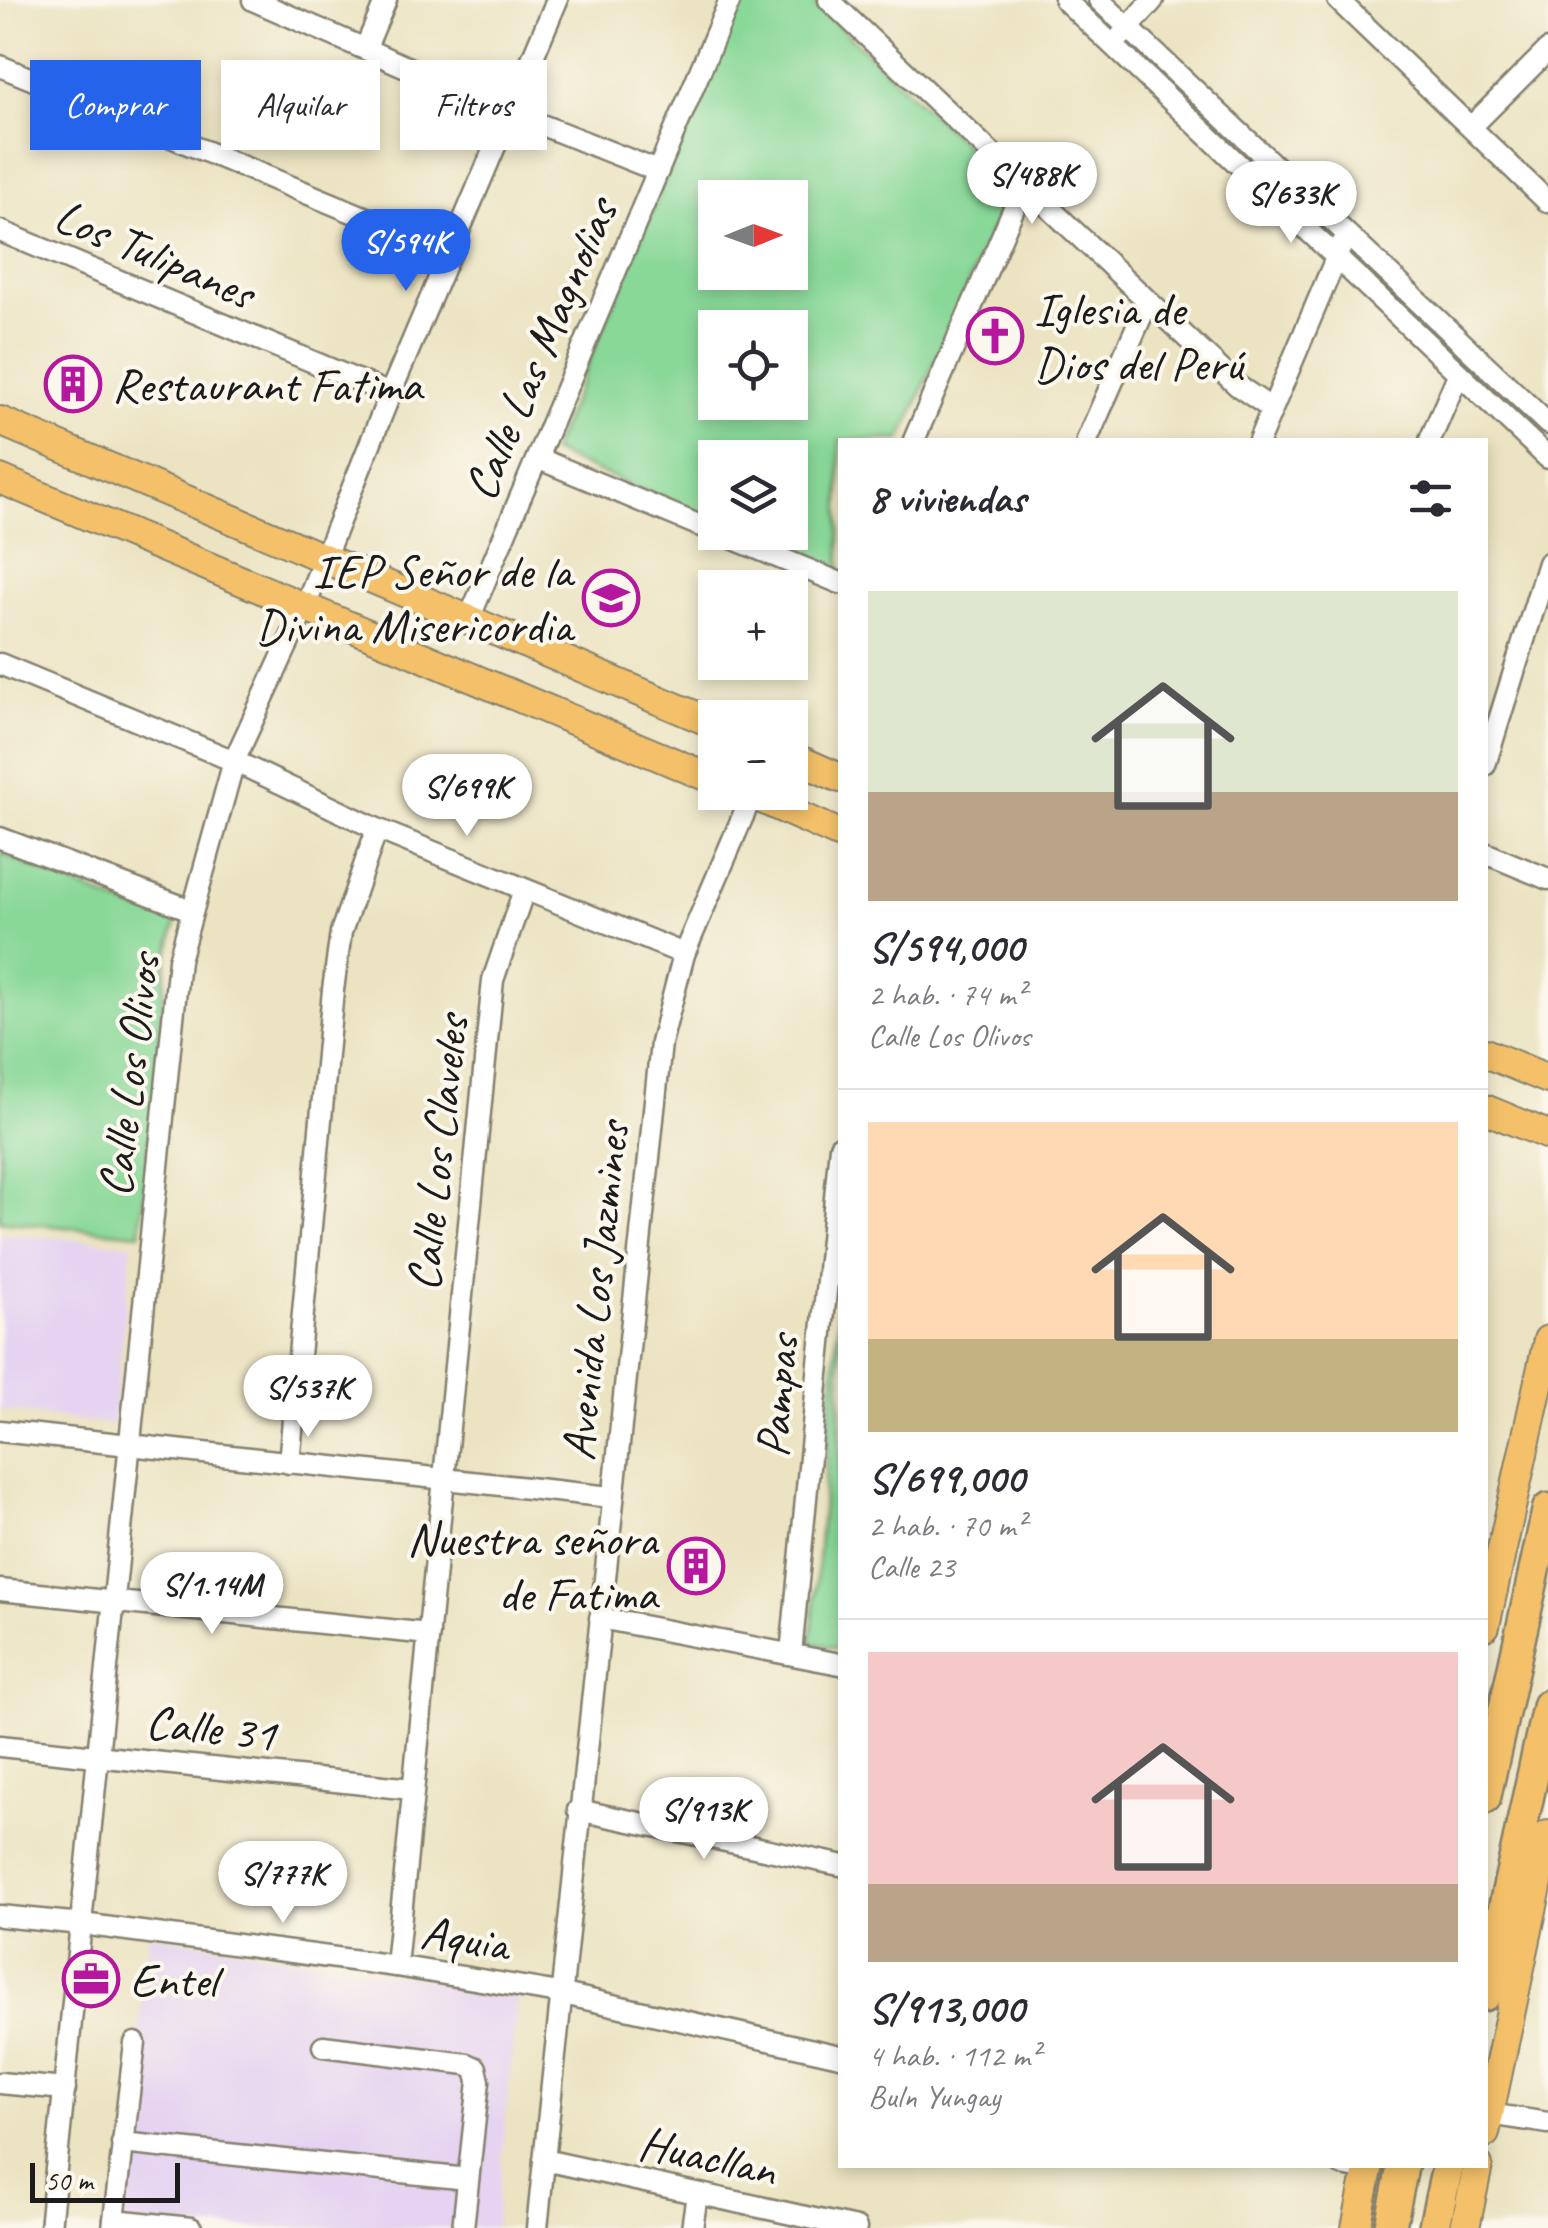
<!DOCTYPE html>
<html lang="es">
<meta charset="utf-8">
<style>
body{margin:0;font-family:Caveat,sans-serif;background:#f2f2f3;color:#2b2b33;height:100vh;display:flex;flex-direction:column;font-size:38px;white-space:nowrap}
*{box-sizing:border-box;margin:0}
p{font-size:32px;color:#7c7c81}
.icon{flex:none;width:55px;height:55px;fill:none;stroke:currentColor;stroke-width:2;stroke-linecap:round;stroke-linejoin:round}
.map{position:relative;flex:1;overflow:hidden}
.drawer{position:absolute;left:838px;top:438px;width:650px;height:1730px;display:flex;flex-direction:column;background:#fff;border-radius:0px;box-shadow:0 5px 15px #0003}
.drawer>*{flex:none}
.hud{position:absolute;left:30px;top:60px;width:658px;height:90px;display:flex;gap:20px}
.needle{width:65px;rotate:89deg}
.tools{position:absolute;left:698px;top:180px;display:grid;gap:20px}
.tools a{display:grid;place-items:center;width:110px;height:110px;border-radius:0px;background:#fff;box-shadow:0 5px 15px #0003;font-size:50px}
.scale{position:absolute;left:30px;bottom:25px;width:150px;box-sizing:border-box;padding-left:10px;border:5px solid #1c1c1c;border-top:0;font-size:28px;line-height:35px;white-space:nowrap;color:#1c1c1c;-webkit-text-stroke:8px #fbf7ec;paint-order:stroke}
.price{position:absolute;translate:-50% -85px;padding:0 22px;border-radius:35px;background:#fff;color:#222;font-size:32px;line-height:65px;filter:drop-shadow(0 2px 5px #0008)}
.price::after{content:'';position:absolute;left:50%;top:60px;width:30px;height:22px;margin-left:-15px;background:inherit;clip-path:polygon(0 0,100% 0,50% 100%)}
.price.current{background:#2563eb;color:#fff}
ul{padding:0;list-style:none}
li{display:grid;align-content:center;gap:20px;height:530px;padding:0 30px}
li+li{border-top:2px solid #e1e1e2}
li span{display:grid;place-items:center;height:310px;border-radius:0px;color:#555}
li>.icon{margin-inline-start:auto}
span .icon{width:180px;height:180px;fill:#fffc;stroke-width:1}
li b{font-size:42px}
h2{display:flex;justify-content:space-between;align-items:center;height:120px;padding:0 30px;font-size:42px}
.pill{padding:0 35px;border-radius:0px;background:#fff;box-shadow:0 5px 15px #0003;font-size:35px;line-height:90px}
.pill.current{background:#2563eb;color:#fff}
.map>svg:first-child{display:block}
</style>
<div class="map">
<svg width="1548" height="2228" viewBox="0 0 1548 2228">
<rect width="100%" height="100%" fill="#fbf7ec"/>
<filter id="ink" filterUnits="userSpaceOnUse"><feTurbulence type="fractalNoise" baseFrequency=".01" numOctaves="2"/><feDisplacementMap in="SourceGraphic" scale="20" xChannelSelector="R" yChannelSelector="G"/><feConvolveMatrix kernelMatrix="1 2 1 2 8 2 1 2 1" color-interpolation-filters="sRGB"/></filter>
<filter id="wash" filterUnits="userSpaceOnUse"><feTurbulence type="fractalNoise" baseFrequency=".0048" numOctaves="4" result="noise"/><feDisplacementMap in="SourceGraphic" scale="40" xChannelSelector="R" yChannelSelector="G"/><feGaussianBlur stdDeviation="2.25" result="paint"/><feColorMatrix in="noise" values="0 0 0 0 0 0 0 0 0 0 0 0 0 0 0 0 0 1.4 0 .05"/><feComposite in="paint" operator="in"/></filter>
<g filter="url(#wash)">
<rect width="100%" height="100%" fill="#ebe3c1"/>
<g fill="#e5d3f1">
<polygon points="0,1234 132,1244 113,1425 0,1410"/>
<polygon points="149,1934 518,1993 495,2228 117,2228"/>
</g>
<g fill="#89d898" stroke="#527a5a" stroke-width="2.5" fill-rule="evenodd">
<path d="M 740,0 L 811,0 L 1010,187 L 901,440 L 840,440 L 840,574 L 743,533 L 790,532 L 790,458 L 715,458 L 715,521 L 551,452 ZM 715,198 L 790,198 L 790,272 L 715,272 ZM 715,328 L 790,328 L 790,402 L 715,402 Z"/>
<polygon points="0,853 111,900 176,922 167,958 140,1234 0,1221"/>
<polygon points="840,1296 840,1649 811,1643"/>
</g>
</g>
<g filter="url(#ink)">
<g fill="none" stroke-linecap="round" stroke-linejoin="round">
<g stroke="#84806e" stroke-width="25">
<g id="minor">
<polyline points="253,0 509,112 658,171"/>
<polyline points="829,0 1238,386 1272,409"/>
<polyline points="1065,0 1548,458"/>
<polyline points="1099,0 1548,424"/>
<polyline points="1338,0 1548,202"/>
<polyline points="1121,36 1153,0"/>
<polyline points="366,47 386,0"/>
<polyline points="0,66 451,253"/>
<polyline points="1472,126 1548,50"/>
<polyline points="0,231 390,394"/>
<polyline points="914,440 1024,185"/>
<polyline points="1087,440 1148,301"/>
<polyline points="1259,440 1342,244"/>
<polyline points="1430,440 1458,375"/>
<polyline points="537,458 715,532"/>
<polyline points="717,532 840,583"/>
<polyline points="469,619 730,0"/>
<polyline points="0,664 234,761 377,829 684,954"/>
<polyline points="1485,765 1548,563"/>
<polyline points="0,838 191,910"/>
<polyline points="1485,853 1548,879"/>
<polyline points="0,1431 611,1497"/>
<polyline points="289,1463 333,990 341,932 377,829"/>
<polyline points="0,1590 429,1634"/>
<polyline points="600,1618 840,1664"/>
<polyline points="791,1654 840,1146"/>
<polyline points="0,1746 412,1789"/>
<polyline points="578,1810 840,1865"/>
<polyline points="0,1916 82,1924 396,1966 559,1993 840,2056"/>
<polyline points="396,1966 493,980 524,890"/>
<polyline points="323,2046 467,2064 476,2068 479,2081 463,2228"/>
<polyline points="0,2083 65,2089"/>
<polyline points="1489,2114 1548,2123"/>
<polyline points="122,2143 468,2179"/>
<polyline points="544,2160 856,2228"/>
<polyline points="1342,2165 1368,2170"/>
<polyline points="114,2220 191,2228"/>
<polyline points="50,2228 179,960 234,761 304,609 390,394 557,0"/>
<polyline points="113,2228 135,2043"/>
<polyline points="537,2228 661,1043 684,954 752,795"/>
<polyline points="692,2228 697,2194"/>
</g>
</g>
<g stroke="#84806e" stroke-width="32">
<g id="major">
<polyline points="0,421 715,724"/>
<polyline points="0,479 715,780"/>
<polyline points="790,756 840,778"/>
<polyline points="746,792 840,834"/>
<polyline points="1485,1053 1548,1079"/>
<polyline points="1485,1109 1548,1135"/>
<polyline points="1485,1626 1548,1340"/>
<polyline points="1485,2133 1548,1835"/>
<polyline points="1356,2228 1369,2165"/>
<polyline points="1465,2228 1478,2165"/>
</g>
</g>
<g stroke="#84806e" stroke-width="35">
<g id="highway">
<polyline points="1485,1798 1548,1509"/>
<polyline points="1485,1995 1548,1705"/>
<polyline points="1390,2228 1403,2165"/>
<polyline points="1434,2228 1448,2165"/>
</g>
</g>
<use href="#minor" stroke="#fff" stroke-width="20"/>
<use href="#major" stroke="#f4c16a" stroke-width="28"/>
<use href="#highway" stroke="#f4c16a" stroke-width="30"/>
</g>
</g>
<defs>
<g id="church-ring" transform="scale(2.875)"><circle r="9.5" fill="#fbf7ec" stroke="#b5179e" stroke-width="1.5"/><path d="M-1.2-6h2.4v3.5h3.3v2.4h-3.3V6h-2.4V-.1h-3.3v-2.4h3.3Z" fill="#b5179e"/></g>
<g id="building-ring" transform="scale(2.875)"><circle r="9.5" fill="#fbf7ec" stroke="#b5179e" stroke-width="1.5"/><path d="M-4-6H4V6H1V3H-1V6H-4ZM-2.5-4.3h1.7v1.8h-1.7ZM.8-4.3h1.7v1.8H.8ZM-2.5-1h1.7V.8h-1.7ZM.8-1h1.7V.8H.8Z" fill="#b5179e"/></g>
<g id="school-ring" transform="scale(2.875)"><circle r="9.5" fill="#fbf7ec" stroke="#b5179e" stroke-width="1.5"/><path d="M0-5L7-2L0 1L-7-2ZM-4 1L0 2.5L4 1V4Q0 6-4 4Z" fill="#b5179e"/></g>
<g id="office-ring" transform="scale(2.875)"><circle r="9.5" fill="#fbf7ec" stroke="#b5179e" stroke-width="1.5"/><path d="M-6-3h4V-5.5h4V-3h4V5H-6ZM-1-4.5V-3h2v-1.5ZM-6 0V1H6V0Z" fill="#b5179e"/></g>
</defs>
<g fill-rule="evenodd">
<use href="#church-ring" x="995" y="336"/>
<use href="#building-ring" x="73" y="384"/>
<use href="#school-ring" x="611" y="598"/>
<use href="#building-ring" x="696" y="1566"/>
<use href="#office-ring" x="91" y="1979"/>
</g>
<g text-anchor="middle" stroke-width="8" stroke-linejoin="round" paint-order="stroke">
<g font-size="48" fill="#1c1c1c" stroke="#fbf7ec">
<text transform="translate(155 253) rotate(23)" y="17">Los Tulipanes</text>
<text transform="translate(539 349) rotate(-67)" y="17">Calle Las Magnolias</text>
<text transform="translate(128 1075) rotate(-83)" y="17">Calle Los Olivos</text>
<text transform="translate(436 1153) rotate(-84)" y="17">Calle Los Claveles</text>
<text transform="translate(594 1291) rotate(-84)" y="17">Avenida Los Jazmines</text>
<text transform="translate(776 1396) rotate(-85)" y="17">Pampas</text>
<text transform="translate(211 1727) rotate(6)" y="17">Calle 31</text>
<text transform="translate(465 1937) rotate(9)" y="17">Aquia</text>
<text transform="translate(708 2155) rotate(12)" y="17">Huacllan</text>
</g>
<g font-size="48" fill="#1c1c1c" stroke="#fbf7ec" text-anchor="start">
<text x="1034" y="325">Iglesia de<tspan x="1034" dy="55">Dios del Perú</tspan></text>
<text x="112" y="401">Restaurant Fatima</text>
<text x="572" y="587" text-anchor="end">IEP Señor de la<tspan x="572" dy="55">Divina Misericordia</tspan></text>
<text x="657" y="1555" text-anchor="end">Nuestra señora<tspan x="657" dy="55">de Fatima</tspan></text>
<text x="130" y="1996">Entel</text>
</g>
</g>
</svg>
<div class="tools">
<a><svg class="needle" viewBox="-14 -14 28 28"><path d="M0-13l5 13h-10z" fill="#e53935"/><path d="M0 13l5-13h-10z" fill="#7c7c81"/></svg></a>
<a><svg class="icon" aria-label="locate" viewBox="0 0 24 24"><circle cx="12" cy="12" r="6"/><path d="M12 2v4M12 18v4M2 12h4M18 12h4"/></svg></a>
<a><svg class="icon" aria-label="layers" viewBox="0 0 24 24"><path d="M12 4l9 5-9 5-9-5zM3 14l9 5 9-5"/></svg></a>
<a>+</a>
<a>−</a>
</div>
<div class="scale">50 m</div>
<b class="price" style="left:1032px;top:227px">S/488K</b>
<b class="price" style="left:1291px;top:246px">S/633K</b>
<b class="price current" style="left:406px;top:294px">S/594K</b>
<b class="price" style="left:467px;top:839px">S/699K</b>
<b class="price" style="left:308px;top:1440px">S/537K</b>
<b class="price" style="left:212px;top:1637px">S/1.14M</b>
<b class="price" style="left:704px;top:1862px">S/913K</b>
<b class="price" style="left:283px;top:1926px">S/777K</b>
<div class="hud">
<a class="pill current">Comprar</a>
<a class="pill">Alquilar</a>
<a class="pill">Filtros</a>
</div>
<section class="drawer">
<h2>8 viviendas<svg class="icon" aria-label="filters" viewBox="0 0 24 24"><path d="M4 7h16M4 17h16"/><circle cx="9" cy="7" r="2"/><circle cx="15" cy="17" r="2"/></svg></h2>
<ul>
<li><span style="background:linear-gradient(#dfe7d0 65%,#b9a48a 0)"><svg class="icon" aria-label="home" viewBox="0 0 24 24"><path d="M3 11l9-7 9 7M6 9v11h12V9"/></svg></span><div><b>S/594,000</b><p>2 hab. · 74 m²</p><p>Calle Los Olivos</p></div></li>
<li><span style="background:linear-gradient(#ffd9b3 70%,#c2b280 0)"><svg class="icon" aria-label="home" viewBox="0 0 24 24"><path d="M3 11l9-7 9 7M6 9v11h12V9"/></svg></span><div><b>S/699,000</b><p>2 hab. · 70 m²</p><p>Calle 23</p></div></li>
<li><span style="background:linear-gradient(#f6c9c9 75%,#b9a48a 0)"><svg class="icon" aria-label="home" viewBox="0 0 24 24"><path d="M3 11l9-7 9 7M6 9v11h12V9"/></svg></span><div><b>S/913,000</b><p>4 hab. · 112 m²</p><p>Buln Yungay</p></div></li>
</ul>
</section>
</div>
